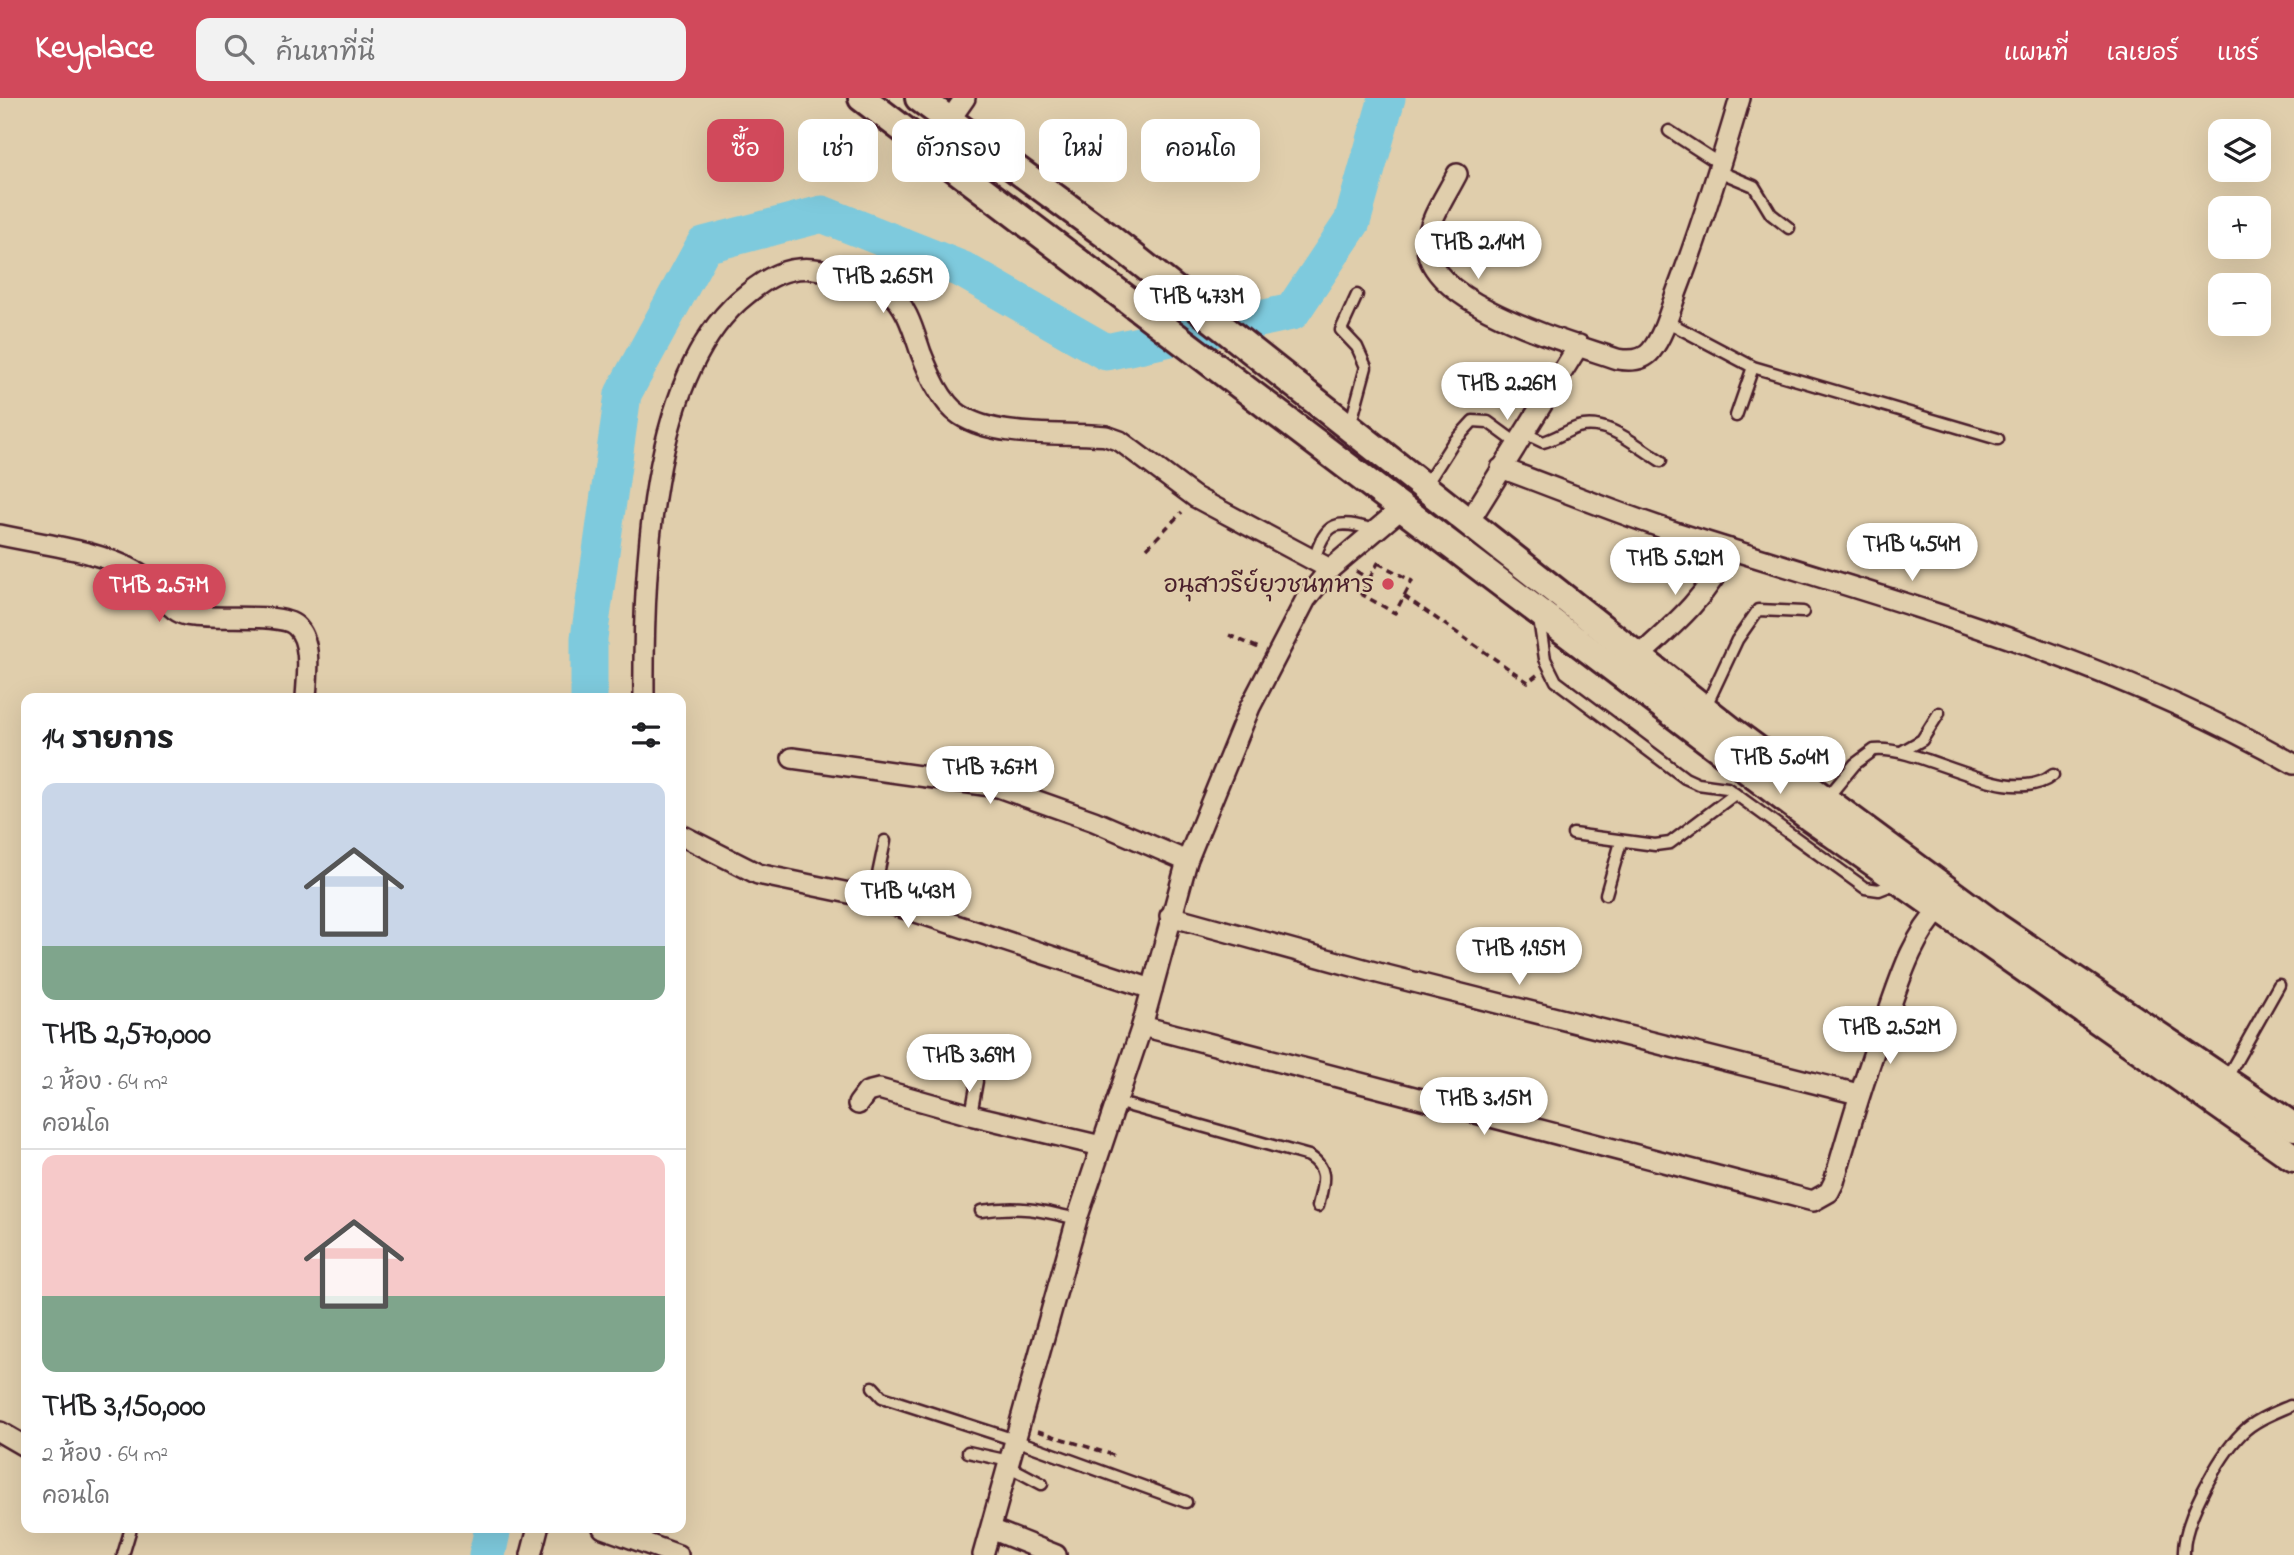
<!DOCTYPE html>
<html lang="th">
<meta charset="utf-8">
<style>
body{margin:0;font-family:"Indie Flower","Playpen Sans Thai",sans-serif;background:#f2f2f2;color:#202124;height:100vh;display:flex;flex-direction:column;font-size:26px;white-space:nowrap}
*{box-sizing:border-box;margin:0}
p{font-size:23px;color:#757577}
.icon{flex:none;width:38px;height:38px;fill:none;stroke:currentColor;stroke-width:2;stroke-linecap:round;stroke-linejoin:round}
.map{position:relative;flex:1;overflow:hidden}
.side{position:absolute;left:21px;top:595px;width:665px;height:840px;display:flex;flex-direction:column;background:#fff;border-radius:14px;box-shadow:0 7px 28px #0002}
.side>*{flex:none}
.top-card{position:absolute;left:707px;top:21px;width:665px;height:63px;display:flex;gap:14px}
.fabs{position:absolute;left:2208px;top:21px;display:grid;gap:14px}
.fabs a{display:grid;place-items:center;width:63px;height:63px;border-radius:14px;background:#fff;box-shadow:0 7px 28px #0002;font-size:35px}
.price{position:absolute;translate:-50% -60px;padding:0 16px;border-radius:24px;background:#fff;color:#222;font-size:23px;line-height:46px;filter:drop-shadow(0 2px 4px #0008)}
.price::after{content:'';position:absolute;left:50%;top:42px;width:21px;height:16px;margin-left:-10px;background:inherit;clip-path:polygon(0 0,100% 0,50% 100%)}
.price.selected{background:#d1495b;color:#fff}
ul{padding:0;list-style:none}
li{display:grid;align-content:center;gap:14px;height:371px;padding:0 21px}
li+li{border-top:2px solid #e0e0e0}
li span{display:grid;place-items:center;height:217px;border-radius:14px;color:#555}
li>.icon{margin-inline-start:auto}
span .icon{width:126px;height:126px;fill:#fffc;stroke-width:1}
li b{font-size:30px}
h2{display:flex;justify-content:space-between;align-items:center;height:84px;padding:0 21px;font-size:30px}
.tag{padding:0 24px;border-radius:14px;background:#fff;box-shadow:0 7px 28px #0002;font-size:24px;line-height:63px}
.tag.selected{background:#d1495b;color:#fff}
header{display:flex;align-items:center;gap:42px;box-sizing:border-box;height:98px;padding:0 35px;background:#d1495b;color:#fff}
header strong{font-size:33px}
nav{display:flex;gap:38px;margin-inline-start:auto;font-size:24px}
.search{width:490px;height:63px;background:#f2f2f2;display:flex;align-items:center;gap:18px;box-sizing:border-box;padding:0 24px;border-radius:14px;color:#757577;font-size:26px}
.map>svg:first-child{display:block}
</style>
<header>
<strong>Keyplace</strong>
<div class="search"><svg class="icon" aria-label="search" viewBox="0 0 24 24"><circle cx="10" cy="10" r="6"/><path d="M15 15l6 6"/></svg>ค้นหาที่นี่</div>
<nav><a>แผนที่</a><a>เลเยอร์</a><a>แชร์</a></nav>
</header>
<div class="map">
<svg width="2294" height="1457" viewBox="0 0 2294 1457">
<rect width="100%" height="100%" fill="#e0ceac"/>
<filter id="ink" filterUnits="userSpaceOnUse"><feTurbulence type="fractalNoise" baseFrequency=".0143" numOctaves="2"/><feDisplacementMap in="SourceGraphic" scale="14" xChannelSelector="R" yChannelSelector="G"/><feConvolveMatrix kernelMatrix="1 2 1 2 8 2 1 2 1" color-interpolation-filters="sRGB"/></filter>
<g filter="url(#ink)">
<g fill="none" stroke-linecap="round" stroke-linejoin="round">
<g stroke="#7ecadd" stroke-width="37">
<polyline points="589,600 589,540 623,296 704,147 822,116 963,172 1106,254 1292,214 1352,124 1387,0"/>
<polyline points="487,1457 493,1430"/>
</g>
<g stroke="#4a1f2b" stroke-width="15">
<g id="service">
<polyline points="1669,33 1720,66"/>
<polyline points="1718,73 1754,88 1771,116 1789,130"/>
<polyline points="1666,223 1753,269 1998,341"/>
<polyline points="1736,318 1753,269"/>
<polyline points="1350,328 1366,269 1357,249 1341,232 1357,197"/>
<path d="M 1524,335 L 1543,344 C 1555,341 1566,333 1578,329 C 1609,321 1636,348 1661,363"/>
<polyline points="1426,387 1452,346 1473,323 1488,324 1518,346"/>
<path d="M 1314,462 C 1326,423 1336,421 1374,432"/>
<polyline points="1539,521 1545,561 1556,583 1685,680 1698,686 1727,690 1865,790 1879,792 1897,785"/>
<polyline points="1705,610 1737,542 1758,512 1803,514"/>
<polyline points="1901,654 1922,642 1939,615"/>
<path d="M 1827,700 L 1855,666 L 1874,652 C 1923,647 2010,712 2053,677"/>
<polyline points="1573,736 1655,747 1670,745 1735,696"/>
<polyline points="1606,796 1621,744"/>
<polyline points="873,800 885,743"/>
<polyline points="2226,981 2279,887"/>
<path d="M 1116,1004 L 1309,1058 C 1330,1071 1323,1086 1318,1108"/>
<polyline points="971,1017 977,983"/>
<path d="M 981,1113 C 1018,1107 1041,1112 1077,1121"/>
<polyline points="873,1289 882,1299 1015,1342 1186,1404"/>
<polyline points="968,1354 1009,1363"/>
<polyline points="1008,1368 1042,1386"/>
<polyline points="123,1457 131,1430"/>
<path d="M 2184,1457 C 2182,1424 2219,1358 2242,1335 C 2255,1322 2274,1315 2290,1308"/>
</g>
</g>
<g stroke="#4a1f2b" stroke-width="24">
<g id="minor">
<polyline points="951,20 965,0"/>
<path d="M 1457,76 C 1447,96 1429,121 1427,144 C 1422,205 1571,245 1617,261 C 1629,263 1643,263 1651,253 C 1664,237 1670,212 1677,193 C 1701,130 1721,65 1740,0"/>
<path d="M 1501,370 C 1559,391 1616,415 1675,434 C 1886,501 2100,556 2294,666"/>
<polyline points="1470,422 1579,247"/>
<path d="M 0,437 C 46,447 98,452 139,475 C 158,485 164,511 186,517 C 211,523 280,513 296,528 C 313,544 307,579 306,600"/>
<path d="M 1637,560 C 1675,526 1708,498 1730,451"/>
<path d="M 644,600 C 643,483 647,274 747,196 C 768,179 787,168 814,171 C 839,174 868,179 889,194 C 907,207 914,235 921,255 C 929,275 941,305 960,317 C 997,341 1064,334 1106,338 L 1120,343 L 1195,399 L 1330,471"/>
<polyline points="792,660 998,689 1094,723 1187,763"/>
<polyline points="681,737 758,776 873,800 1152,891"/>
<polyline points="1170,818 1378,875 1858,996"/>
<path d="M 1142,928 L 1813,1103 L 1829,1094 L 1834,1084 C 1850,1027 1867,971 1888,915 C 1901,878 1913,839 1940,811"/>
<polyline points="858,1006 867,994 879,991 971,1017 1101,1048"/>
<polyline points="0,1334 26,1349"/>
<polyline points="603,1430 678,1457"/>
<polyline points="991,1431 1056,1457"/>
<polyline points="531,1457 538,1430"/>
<polyline points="983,1457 1077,1121 1142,928 1187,763 1250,609 1306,501 1330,471 1402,410"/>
</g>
</g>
<g stroke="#4a1f2b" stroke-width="32">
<g id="secondary">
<polyline points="862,0 1809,719 2294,1060"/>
<polyline points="919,0 1106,137 1731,632 1997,829 2294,1029"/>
</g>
</g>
<g stroke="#4a1f2b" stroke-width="3.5" stroke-dasharray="7 5" stroke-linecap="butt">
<polyline points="1147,450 1182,414"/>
<polygon points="1378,465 1412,483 1395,515 1361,496"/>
<polyline points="1356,473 1369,481"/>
<polyline points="1404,498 1528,584 1537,577"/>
<polyline points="1229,537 1261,551"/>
<polyline points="1038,1333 1116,1358"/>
</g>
<use href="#service" stroke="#e0ceac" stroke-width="10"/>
<use href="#minor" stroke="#e0ceac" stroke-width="19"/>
<use href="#secondary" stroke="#e0ceac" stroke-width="26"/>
</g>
</g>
<circle fill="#d1495b" stroke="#e0ceac" stroke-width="2.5" cx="1388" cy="486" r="7"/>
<g text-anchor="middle" stroke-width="5" stroke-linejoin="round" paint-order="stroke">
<g font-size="24" fill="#4a1f2b" stroke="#e0ceac" text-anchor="end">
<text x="1374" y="494">อนุสาวรีย์ยุวชนทหาร</text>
</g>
</g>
</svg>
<div class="fabs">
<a><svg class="icon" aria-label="layers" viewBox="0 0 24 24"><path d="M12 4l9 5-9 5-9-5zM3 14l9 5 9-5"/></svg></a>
<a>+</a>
<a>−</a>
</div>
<b class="price" style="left:1478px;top:183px">THB 2.14M</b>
<b class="price" style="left:883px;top:217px">THB 2.65M</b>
<b class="price" style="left:1197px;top:237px">THB 4.73M</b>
<b class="price" style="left:1507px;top:324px">THB 2.26M</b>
<b class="price" style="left:1912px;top:485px">THB 4.54M</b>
<b class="price" style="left:1675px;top:499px">THB 5.92M</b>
<b class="price selected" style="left:159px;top:526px">THB 2.57M</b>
<b class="price" style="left:1780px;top:698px">THB 5.04M</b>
<b class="price" style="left:990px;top:708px">THB 7.67M</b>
<b class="price" style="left:908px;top:832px">THB 4.43M</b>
<b class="price" style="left:1519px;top:889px">THB 1.95M</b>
<b class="price" style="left:1890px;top:968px">THB 2.52M</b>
<b class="price" style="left:969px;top:996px">THB 3.69M</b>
<b class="price" style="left:1484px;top:1039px">THB 3.15M</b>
<div class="top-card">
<a class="tag selected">ซื้อ</a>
<a class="tag">เช่า</a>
<a class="tag">ตัวกรอง</a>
<a class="tag">ใหม่</a>
<a class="tag">คอนโด</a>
</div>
<section class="side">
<h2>14 รายการ<svg class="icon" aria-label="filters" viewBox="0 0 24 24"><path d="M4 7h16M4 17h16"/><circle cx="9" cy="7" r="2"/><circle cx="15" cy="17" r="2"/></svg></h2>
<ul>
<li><span style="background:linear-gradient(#c9d6e8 75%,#7fa58c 0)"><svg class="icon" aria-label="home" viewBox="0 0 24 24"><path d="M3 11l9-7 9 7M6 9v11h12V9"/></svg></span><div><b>THB 2,570,000</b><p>2 ห้อง · 64 m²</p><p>คอนโด</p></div></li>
<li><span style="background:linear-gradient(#f6c9c9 65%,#7fa58c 0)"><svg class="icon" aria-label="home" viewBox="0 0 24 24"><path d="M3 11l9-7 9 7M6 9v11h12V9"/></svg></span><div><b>THB 3,150,000</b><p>2 ห้อง · 64 m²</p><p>คอนโด</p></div></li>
</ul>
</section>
</div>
